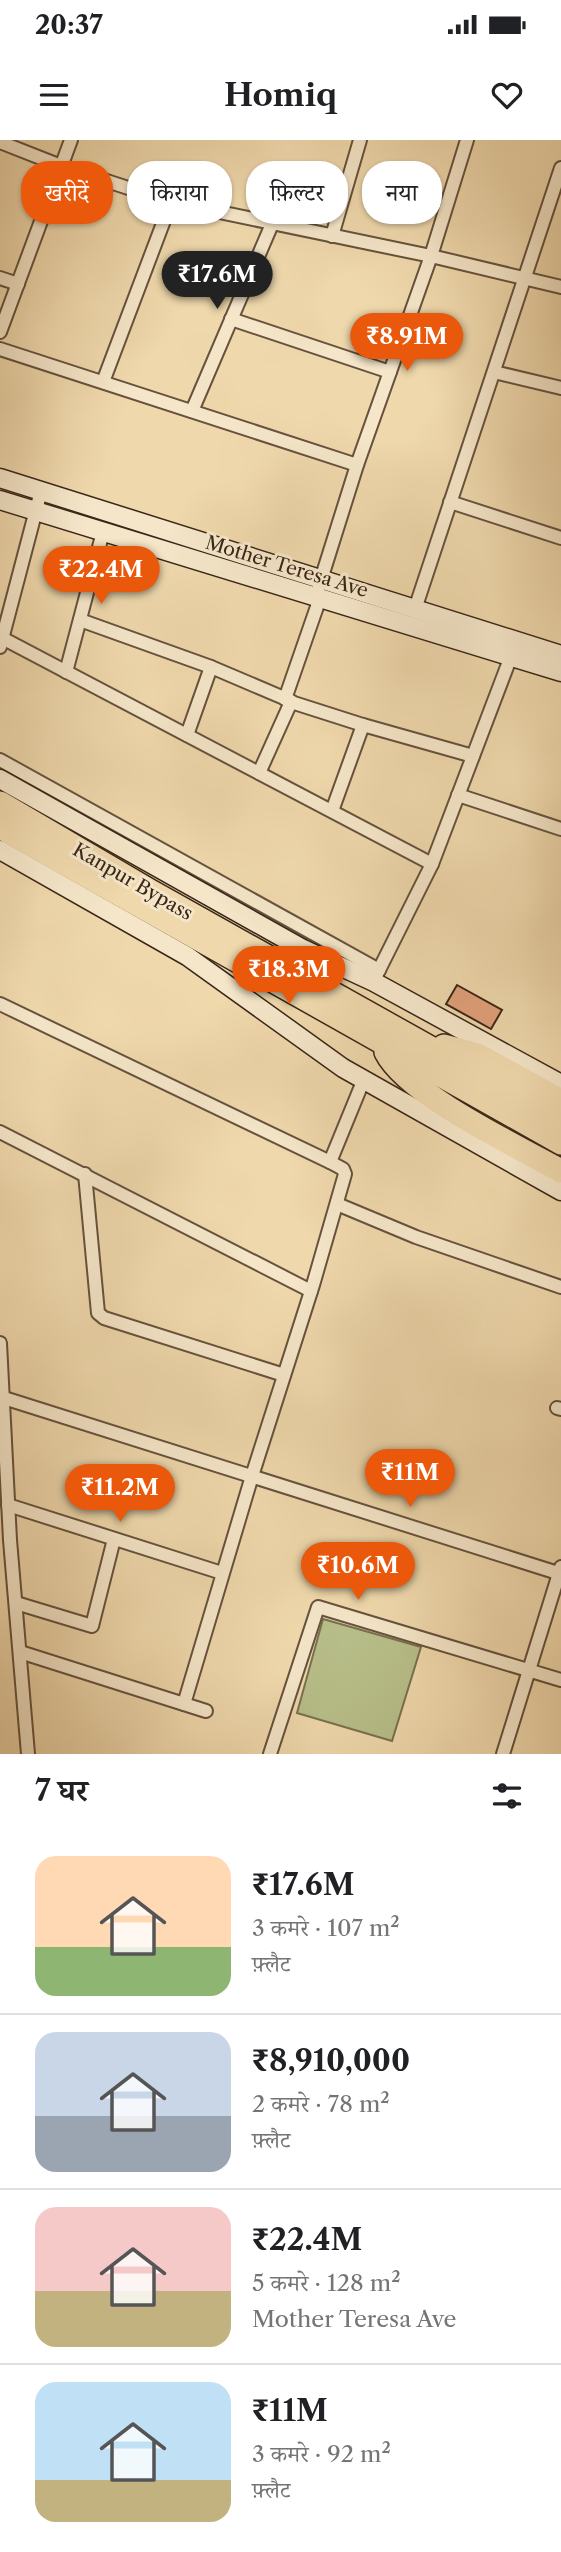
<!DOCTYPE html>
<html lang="hi">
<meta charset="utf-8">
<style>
body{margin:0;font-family:"Libre Caslon Text","Noto Serif Devanagari",serif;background:#f6f6f6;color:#202124;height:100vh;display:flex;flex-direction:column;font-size:26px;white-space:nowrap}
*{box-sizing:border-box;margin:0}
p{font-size:23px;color:#757577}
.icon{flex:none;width:38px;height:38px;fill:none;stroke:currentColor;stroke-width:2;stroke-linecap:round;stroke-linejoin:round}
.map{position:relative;height:1614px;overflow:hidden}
.drawer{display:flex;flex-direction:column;background:#fff;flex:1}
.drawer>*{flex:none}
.top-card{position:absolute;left:21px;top:21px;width:520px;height:63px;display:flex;gap:14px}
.price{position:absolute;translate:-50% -60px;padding:0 16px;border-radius:24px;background:#ea580c;color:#fff;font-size:23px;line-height:46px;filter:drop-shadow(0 2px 4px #0008)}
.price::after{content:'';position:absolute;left:50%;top:42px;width:21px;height:16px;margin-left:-10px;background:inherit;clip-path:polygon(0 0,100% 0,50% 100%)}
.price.selected{background:#222;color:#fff}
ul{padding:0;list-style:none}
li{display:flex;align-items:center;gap:21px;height:175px;padding:0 35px}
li+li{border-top:2px solid #e0e0e0}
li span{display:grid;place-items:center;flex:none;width:196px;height:140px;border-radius:21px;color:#555}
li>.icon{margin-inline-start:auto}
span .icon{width:84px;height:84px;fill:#fffc;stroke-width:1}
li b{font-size:30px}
h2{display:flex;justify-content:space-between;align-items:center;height:84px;padding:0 35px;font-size:30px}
.pill{padding:0 24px;border-radius:28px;background:#fff;box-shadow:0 2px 5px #0004;font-size:24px;line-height:63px}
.pill.selected{background:#ea580c;color:#fff}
.status{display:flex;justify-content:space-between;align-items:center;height:49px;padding:0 35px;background:#fff;direction:ltr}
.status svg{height:19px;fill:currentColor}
header{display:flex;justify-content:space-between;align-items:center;height:91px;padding:0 35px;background:#fff;font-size:32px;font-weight:800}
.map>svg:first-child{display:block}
</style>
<div class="status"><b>20:37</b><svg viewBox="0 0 49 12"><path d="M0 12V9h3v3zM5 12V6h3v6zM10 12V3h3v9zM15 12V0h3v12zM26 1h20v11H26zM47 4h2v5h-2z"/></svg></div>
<header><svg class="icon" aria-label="menu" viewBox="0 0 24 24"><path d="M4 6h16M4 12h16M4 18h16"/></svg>Homiq<svg class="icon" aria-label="heart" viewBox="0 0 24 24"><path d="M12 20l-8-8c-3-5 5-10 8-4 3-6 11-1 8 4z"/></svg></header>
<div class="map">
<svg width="561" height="1614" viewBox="0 0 561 1614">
<rect width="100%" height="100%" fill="#efd8ac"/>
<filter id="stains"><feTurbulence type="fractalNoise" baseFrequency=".00286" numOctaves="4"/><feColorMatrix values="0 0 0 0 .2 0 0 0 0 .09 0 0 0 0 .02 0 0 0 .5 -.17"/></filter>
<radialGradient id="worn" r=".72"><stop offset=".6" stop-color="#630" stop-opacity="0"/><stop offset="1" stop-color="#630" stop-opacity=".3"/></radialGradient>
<polygon fill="#b8bf8a" stroke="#787251" stroke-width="2" points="323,1479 421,1507 392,1601 297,1573"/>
<polygon fill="#e1a07a" stroke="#392618" stroke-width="2" points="457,845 502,870 491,889 446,864"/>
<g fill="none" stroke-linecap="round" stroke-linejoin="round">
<g stroke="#66523d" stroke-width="16">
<g id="street">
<polyline points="0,2 61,26 171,62 431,116 561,147"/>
<polyline points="332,96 360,0"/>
<polyline points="0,138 18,144"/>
<polyline points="231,179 390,232"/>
<polyline points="0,192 71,0"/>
<polyline points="0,209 357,325"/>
<polyline points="494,232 561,248"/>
<polyline points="103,242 171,62"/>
<polyline points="192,271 272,84"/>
<polyline points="450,362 561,398"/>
<polyline points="319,446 357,325 431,116 467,0"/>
<polyline points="415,469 561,28"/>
<polyline points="80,480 211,527 187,595"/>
<polyline points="4,499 432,724"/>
<polyline points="0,507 41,351"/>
<polyline points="211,527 291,561"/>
<polyline points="66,532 103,392"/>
<polyline points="285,559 320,458"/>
<polyline points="0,620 379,830"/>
<polyline points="259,633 291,562 363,585"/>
<polyline points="458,655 561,689"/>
<polyline points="332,671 363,585 473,616"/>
<polyline points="376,836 432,724 513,511"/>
<polyline points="0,864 330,1022 343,1029 345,1034 313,1145 252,1336 184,1564"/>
<polyline points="0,992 311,1151"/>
<polyline points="330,1022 364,939"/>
<polyline points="85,1034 98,1173 104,1178 284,1235"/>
<polyline points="337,1064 416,1097 561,1147"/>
<polyline points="0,1203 10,1400 28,1614"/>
<polyline points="4,1258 561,1434"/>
<polyline points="557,1268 561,1269"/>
<polyline points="8,1365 222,1433"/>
<polyline points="16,1463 92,1486 114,1399"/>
<polyline points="20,1512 206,1571"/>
<polyline points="270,1614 318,1467 561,1540"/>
<polyline points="503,1614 561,1427"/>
</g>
</g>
<g stroke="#392618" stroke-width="21">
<g id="secondary">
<polyline points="0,338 561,515"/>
<polyline points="0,360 561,532"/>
<polyline points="0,639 303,809 374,842 561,944"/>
<polyline points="0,710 187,816 343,928 561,1051"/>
</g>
</g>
<g stroke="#392618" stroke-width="26">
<g id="highway">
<polyline points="0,663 150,751 561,981"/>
<polyline points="0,687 561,1003"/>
<polyline points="444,906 478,915 561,961"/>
<path d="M 386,912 C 408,955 517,1006 561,1031"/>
</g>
</g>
<use href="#street" stroke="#f5e6c9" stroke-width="12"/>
<use href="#secondary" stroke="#f5e6c9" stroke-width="18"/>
<use href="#highway" stroke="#efd8ac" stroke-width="23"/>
</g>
<g text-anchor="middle" stroke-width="6" stroke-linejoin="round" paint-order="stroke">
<g font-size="19" fill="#392618" stroke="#f5e6c9">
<text transform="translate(287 426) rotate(17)" y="7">Mother Teresa Ave</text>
<text transform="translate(133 741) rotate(30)" y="7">Kanpur Bypass</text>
</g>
</g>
<rect width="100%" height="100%" filter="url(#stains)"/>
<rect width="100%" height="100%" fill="url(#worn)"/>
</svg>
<b class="price selected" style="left:217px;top:171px">₹17.6M</b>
<b class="price" style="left:407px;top:233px">₹8.91M</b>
<b class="price" style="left:101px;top:466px">₹22.4M</b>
<b class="price" style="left:289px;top:866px">₹18.3M</b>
<b class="price" style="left:410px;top:1369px">₹11M</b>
<b class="price" style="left:120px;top:1384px">₹11.2M</b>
<b class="price" style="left:358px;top:1462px">₹10.6M</b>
<div class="top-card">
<a class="pill selected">खरीदें</a>
<a class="pill">किराया</a>
<a class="pill">फ़िल्टर</a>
<a class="pill">नया</a>
</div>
</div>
<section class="drawer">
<h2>7 घर<svg class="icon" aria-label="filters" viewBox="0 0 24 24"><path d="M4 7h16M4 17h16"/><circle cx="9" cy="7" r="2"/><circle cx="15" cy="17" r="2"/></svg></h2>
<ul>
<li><span style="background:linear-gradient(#ffd9b3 65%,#8fb573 0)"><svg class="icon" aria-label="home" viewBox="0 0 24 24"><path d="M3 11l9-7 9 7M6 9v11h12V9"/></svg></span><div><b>₹17.6M</b><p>3 कमरे · 107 m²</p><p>फ़्लैट</p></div></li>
<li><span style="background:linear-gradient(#c9d6e8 60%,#9aa5b1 0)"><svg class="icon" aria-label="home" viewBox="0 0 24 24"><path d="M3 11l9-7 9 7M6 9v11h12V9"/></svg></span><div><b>₹8,910,000</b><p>2 कमरे · 78 m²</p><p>फ़्लैट</p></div></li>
<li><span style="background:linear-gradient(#f6c9c9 60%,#c2b280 0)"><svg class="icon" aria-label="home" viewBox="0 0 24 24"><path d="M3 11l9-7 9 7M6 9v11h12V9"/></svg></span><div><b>₹22.4M</b><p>5 कमरे · 128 m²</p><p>Mother Teresa Ave</p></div></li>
<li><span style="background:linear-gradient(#bfe0f5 70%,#c2b280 0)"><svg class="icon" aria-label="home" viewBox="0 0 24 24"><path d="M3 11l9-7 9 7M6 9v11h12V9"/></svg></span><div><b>₹11M</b><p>3 कमरे · 92 m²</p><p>फ़्लैट</p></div></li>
</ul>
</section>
